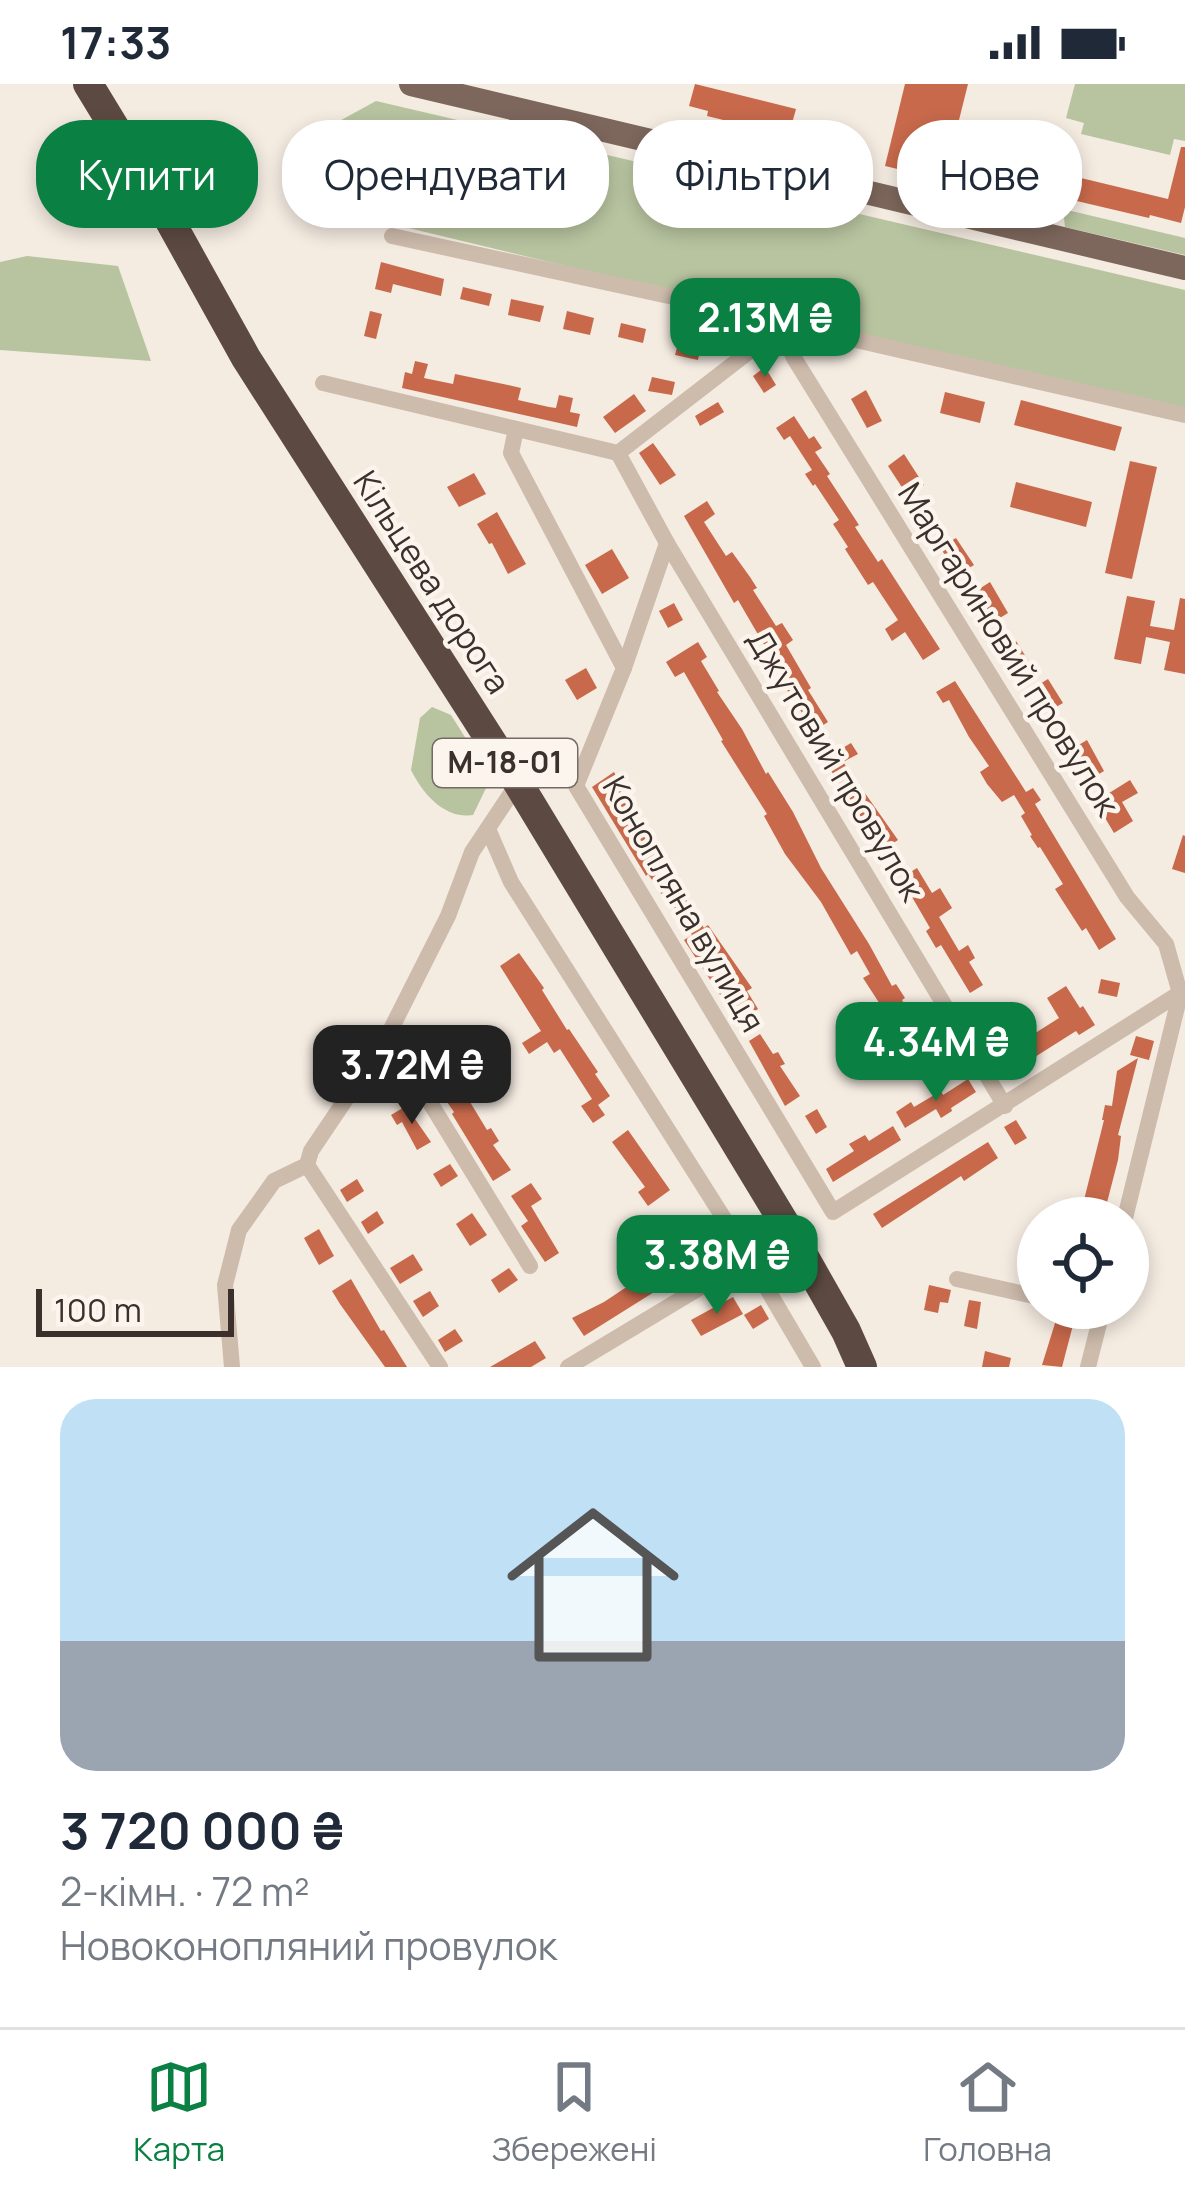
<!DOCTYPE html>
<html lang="uk">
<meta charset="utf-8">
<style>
body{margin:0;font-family:Manrope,sans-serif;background:#f2f2f3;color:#1f2937;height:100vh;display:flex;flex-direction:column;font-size:45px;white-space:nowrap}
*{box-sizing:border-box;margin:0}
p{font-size:39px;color:#747a83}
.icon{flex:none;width:66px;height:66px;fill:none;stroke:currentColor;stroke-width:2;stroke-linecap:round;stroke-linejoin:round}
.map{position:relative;height:1283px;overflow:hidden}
.details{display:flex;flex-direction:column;background:#fff;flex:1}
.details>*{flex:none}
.banner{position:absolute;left:36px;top:36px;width:1113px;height:108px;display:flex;gap:24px}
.buttons{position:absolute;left:1017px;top:1113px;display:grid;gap:24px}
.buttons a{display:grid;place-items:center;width:132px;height:132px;border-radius:50%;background:#fff;box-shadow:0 6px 18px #0003;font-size:60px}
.scale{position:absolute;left:36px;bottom:30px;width:198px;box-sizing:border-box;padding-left:12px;border:6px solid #3b302b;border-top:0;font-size:33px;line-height:42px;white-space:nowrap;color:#3b302b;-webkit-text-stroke:9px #fbf5ee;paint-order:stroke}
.price{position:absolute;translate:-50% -102px;padding:0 27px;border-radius:24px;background:#0b8043;color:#fff;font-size:39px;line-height:78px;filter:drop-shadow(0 3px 6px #0008)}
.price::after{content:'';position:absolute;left:50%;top:72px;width:36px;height:27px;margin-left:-18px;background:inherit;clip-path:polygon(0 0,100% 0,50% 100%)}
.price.on{background:#222;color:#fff}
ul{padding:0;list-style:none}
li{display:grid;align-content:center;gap:24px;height:636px;padding:0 60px}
li span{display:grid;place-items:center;height:372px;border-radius:36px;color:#555}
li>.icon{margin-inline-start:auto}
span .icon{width:216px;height:216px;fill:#fffc;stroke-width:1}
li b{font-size:51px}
.tag{padding:0 42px;border-radius:48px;background:#fff;box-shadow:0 6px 18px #0003;font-size:42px;line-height:108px}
.tag.on{background:#0b8043;color:#fff}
.status{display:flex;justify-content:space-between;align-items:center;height:84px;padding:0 60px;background:#fff;direction:ltr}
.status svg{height:33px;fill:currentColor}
.tabs{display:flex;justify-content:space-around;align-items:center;height:168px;border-top:3px solid #e0e1e3;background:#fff;font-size:33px;color:#747a83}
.tabs a{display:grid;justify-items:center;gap:6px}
.tabs .on{color:#0b8043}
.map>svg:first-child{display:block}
</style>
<div class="status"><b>17:33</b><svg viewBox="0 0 49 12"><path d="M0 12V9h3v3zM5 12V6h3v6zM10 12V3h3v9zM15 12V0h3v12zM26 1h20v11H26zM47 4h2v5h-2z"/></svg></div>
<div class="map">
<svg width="1185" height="1283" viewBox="0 0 1185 1283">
<rect width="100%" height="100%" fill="#f4ebe1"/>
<g fill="#b8c4a0">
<polygon points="1075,0 1185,0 1185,57 1174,55 1170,71 1081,50 1084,39 1066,34"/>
<polygon points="376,17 1185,206 1185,324 798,238 338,127 312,107 300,69 323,46"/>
<polygon points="1063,125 1185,154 1185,171 1065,143"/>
<polygon points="27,172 118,182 151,277 0,266 0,178"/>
<path d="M 432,623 L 451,631 L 487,688 L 487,702 L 473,731 C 444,735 423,710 411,686 L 420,634 Z"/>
</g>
<g fill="#c8694b">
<polygon points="695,0 796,25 791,43 779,40 776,49 707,32 708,27 689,22"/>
<polygon points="905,0 968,0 944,96 885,82"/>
<polygon points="1181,63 1185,63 1185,123 1181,139 1150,131 1149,134 1047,110 1052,87 1168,115"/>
<polygon points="477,73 501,79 498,91 474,85"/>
<polygon points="1007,75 1029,79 1023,113 1000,108"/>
<polygon points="381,178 444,195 441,212 393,200 391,209 375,205"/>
<polygon points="463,203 492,210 489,222 460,215"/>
<polygon points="511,215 544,222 540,238 508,231"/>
<polygon points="370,227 382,230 376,255 364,252"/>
<polygon points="567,227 594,234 590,251 563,245"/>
<polygon points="621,239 646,245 643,259 618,253"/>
<polygon points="679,256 701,261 698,276 675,271"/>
<polygon points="415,277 428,280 424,294 453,300 455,290 508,301 521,304 518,316 549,323 556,324 559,311 573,314 570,328 580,330 577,343 402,304 405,288 412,290"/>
<polygon points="765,283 776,301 764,309 753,292"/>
<polygon points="652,293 675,298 672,311 648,307"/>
<polygon points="866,306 882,337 867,344 851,315"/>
<polygon points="945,308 985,318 980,339 940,329"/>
<polygon points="634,310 646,327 615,349 603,333"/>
<polygon points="1021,316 1122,343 1115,367 1014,341"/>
<polygon points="718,318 724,328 700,342 695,332"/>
<polygon points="794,332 809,355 814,352 822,364 815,368 830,390 827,392 859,441 855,443 878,478 882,475 940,565 923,576 905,548 892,557 885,545 898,536 873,498 868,501 845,465 848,463 833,440 839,436 815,400 813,402 805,390 812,386 790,352 784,356 776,344"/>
<polygon points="653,359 676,391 660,401 639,369"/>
<polygon points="904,370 924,401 907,411 888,382"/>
<polygon points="1130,377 1157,383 1132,495 1105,489"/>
<polygon points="474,389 486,410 459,423 447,403"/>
<polygon points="1016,398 1092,418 1086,443 1010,423"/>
<polygon points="707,417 715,430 704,438 726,472 732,468 750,493 757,504 753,506 776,542 782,539 793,556 786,561 811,604 808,606 828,638 814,647 785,603 792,599 773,569 770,571 738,516 734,519 684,432"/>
<polygon points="497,428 526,480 508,490 492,459 489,460 477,440"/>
<polygon points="956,454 974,481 957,491 940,463"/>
<polygon points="612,465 629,494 602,510 585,481"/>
<polygon points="990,498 1008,529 995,537 976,507"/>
<polygon points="1127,512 1155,517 1150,542 1174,546 1180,514 1185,515 1185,590 1164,586 1170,558 1146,553 1141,580 1114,575"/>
<polygon points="674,519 683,536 668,544 659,527"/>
<polygon points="1016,557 1031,581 1017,589 1003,565"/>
<polygon points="698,558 707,573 701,577 719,607 717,608 742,645 766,690 768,688 793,728 821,784 869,860 892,902 896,900 905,914 902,916 916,941 900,951 863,894 870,890 857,867 851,871 821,818 785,770 764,732 767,730 721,657 723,656 684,588 675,593 666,578"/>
<polygon points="586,584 597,604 577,616 565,596"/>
<polygon points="1048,595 1063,619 1049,627 1035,603"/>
<polygon points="955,597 1026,708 1033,704 1041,716 1035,720 1116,855 1099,866 1086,844 1082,847 1055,805 1063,800 1040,763 1038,764 1030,752 1032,751 1021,732 1025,729 1014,711 1002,718 987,700 980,688 989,682 969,653 949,616 943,619 936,608"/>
<polygon points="1087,656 1104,687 1089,696 1072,665"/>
<polygon points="851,659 858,670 843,678 898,756 876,770 866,753 870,750 824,675"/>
<polygon points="614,688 637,731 634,733 704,844 708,841 752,904 747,907 758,925 738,938 684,856 692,851 666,810 663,812 648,790 646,792 592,703"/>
<polygon points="1130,696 1138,709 1122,718 1133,737 1114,749 1098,722 1108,715 1106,711"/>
<polygon points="1183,751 1185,752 1185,789 1172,785"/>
<polygon points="917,784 932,809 940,804 952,824 939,833 959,867 968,861 975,874 969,878 983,901 970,909 941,861 936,864 926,847 930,844 901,794"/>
<polygon points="519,869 544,904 542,906 567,946 569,945 598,988 595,990 610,1012 598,1021 605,1031 593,1039 581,1022 592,1015 560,965 554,969 547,958 529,970 522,959 541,947 500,882"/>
<polygon points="1101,895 1120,899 1117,913 1098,909"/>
<polygon points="1066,902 1080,924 1083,922 1095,941 1079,951 1076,947 1027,978 1024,974 1000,989 989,971 1027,949 1029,953 1059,934 1047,914"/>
<polygon points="760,950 773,970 778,968 785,980 780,982 800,1012 785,1022 749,957"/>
<polygon points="1136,952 1154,957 1149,976 1130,971"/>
<polygon points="1138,974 1118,1051 1121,1052 1118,1076 1103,1134 1080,1132 1104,1036 1102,1036 1105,1021 1112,1022 1117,987"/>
<polygon points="439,975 455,1000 462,996 471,1011 467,1013 487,1046 491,1044 499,1057 493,1061 511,1086 493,1097 452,1030 454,1028 424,985"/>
<polygon points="968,995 976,1008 951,1024 952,1027 941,1034 936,1025 905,1044 896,1028 911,1018 914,1023 941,1007 943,1011"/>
<polygon points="406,1022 431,1058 417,1066 402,1038 397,1041 391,1031"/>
<polygon points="817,1025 827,1043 816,1050 805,1032"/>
<polygon points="1016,1036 1027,1054 1015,1061 1004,1043"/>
<polygon points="893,1042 901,1056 833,1098 826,1085 854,1067 849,1060 865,1051 869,1057"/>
<polygon points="628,1046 670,1106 648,1122 638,1108 645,1103 612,1058"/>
<polygon points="988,1058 998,1074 964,1097 961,1092 882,1144 873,1130"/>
<polygon points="450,1080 458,1092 441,1103 433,1090"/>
<polygon points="357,1095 364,1107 347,1118 340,1106"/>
<polygon points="531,1099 542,1115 531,1122 559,1169 545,1178 521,1142 528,1137 511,1112"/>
<polygon points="377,1127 384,1139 368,1150 361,1138"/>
<polygon points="472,1129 487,1151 470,1162 456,1140"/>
<polygon points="319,1145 334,1172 319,1181 304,1154"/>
<polygon points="707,1152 719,1173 704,1182 702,1178 584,1252 572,1234 604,1218 652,1186 641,1169 653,1161 666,1184 695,1166 692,1161"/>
<polygon points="413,1170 423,1186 400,1200 390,1184"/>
<polygon points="509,1184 518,1196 499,1209 491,1196"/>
<polygon points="351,1195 381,1247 384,1246 407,1283 385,1283 340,1220 332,1207"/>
<polygon points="929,1201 951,1206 948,1219 940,1218 938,1229 924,1226"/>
<polygon points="430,1207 439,1222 423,1233 413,1217"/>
<polygon points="733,1213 743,1230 701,1252 691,1236"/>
<polygon points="969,1216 981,1218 977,1245 964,1242"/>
<polygon points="761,1221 769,1235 753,1245 744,1231"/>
<polygon points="1056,1236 1073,1241 1062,1283 1042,1281"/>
<polygon points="455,1245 463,1257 445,1268 438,1256"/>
<polygon points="535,1257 546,1274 531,1283 490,1283"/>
<polygon points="985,1267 1011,1274 1009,1283 982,1283"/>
</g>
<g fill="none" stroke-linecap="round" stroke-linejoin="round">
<g stroke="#cdbbac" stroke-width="16">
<polyline points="392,152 747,229 776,241 784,252 834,251 1185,331"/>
<polyline points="323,299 618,369 759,260 784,252 794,274 1127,813 1166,860 1180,909"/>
<polyline points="516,345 511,369 624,584"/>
<polyline points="618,369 667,459 1005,1022"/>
<polyline points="667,459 624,584 576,702 833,1128 1180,909 1185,910"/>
<polyline points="488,745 511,798 749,1174 813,1283"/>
<polyline points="385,957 404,976 530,1182"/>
<polyline points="307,1081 440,1283"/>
<polyline points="1125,1134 1181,907"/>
<polyline points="957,1195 1038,1213"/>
<polyline points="232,1283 225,1201 239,1146 274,1097 307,1081 311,1067 385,957 448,832 472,768 518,699"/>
<polyline points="568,1283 749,1174"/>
<polyline points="1088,1283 1103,1224"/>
</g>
<polyline stroke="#7d675c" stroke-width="24" points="411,0 1185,184"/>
<polyline stroke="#5c4a42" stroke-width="30" points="88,0 155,110 246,274 518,699 791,1150 846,1247 862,1283"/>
</g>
<g text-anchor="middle" stroke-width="9" stroke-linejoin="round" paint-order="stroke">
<rect fill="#fbf5ee" stroke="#756b66" stroke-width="3" x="433" y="655" width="144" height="48" rx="9"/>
<g font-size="30" font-weight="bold" fill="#3b302b">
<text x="505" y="689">М-18-01</text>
</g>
<g font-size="33" fill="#3b302b" stroke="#fbf5ee">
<text transform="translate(432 498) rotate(57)" y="12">Кільцева дорога</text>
<text transform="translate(1009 565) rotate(58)" y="12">Маргариновий провулок</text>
<text transform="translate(836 681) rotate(59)" y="12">Джутовий провулок</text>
<text transform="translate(684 820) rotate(60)" y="12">Конопляна вулиця</text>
</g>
</g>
</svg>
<div class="buttons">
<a><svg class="icon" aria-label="locate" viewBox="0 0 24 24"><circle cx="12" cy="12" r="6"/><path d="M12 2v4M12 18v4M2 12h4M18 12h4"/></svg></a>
</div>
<div class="scale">100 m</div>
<b class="price" style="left:765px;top:296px">2.13M ₴</b>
<b class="price" style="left:936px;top:1020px">4.34M ₴</b>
<b class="price on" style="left:412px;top:1043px">3.72M ₴</b>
<b class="price" style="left:717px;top:1233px">3.38M ₴</b>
<div class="banner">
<a class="tag on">Купити</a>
<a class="tag">Орендувати</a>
<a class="tag">Фільтри</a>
<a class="tag">Нове</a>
</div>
</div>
<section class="details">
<ul>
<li><span style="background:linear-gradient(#bfe0f5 65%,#9aa5b1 0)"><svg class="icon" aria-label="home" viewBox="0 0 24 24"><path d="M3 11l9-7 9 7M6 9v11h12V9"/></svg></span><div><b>3 720 000 ₴</b><p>2-кімн. · 72 m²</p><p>Новоконопляний провулок</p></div></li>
</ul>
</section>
<nav class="tabs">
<a class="on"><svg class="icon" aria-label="map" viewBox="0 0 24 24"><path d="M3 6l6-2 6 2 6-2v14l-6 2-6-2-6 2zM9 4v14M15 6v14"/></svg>Карта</a>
<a><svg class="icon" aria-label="saved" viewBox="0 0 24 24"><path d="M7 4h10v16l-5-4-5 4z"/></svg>Збережені</a>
<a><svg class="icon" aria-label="home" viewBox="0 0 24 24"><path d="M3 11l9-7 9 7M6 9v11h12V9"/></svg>Головна</a>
</nav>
